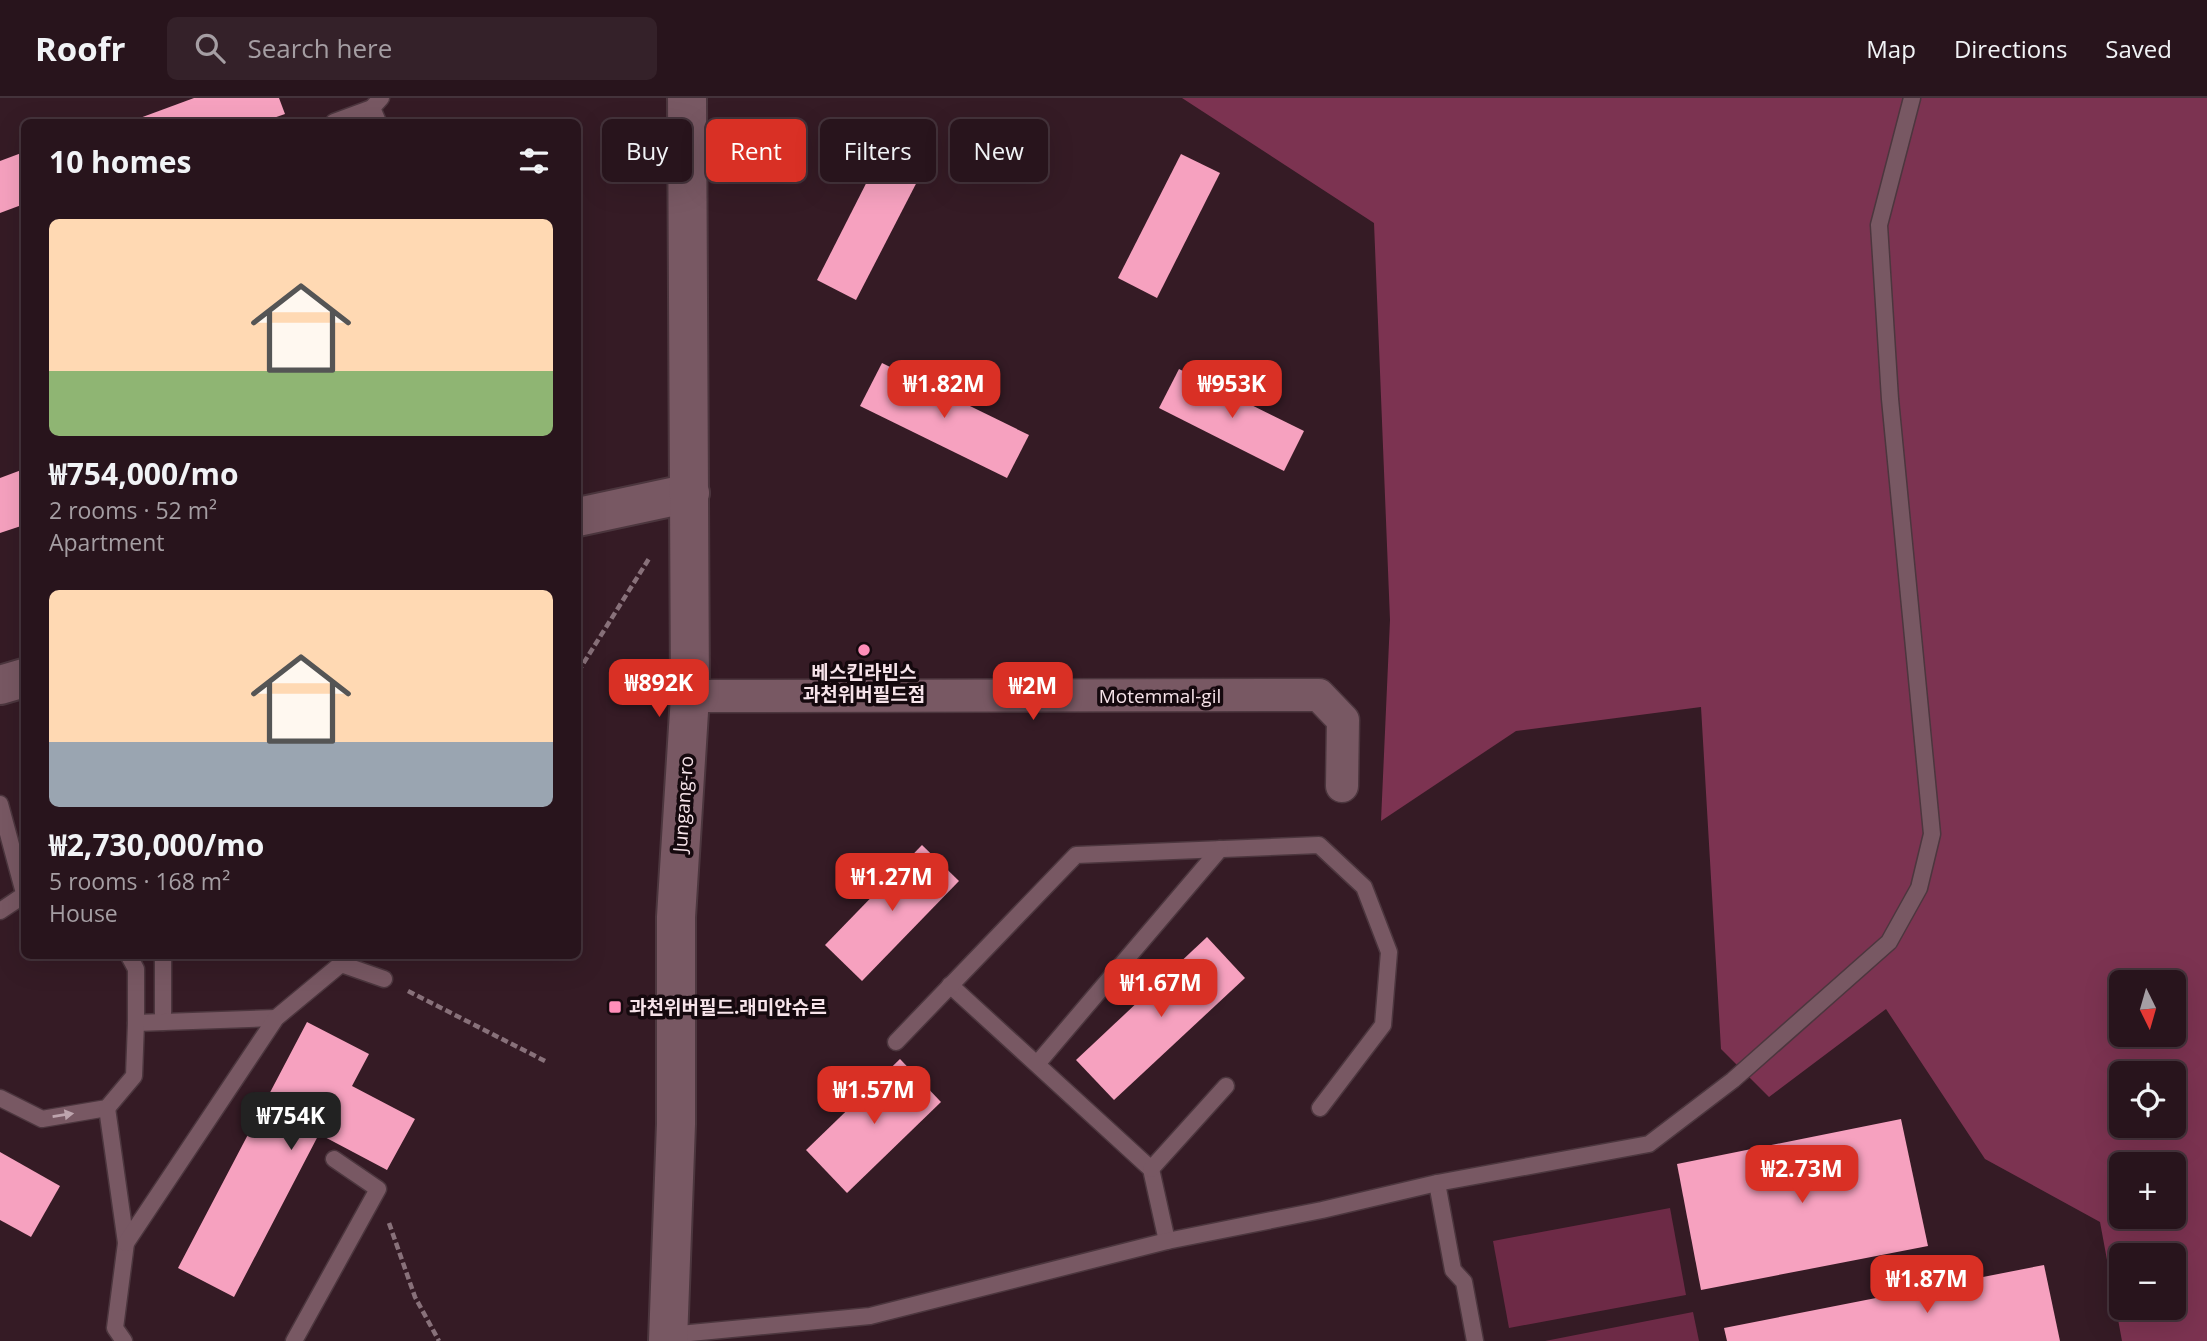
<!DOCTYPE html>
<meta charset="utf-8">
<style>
body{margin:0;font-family:"Open Sans","Noto Sans KR",sans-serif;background:#342129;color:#f1f3f6;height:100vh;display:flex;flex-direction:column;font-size:26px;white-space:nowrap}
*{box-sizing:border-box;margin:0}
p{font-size:23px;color:#a59ea3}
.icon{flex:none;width:38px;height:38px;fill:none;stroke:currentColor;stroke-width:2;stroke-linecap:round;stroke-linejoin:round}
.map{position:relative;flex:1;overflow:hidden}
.drawer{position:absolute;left:21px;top:21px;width:560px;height:840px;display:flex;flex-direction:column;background:#28141c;border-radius:10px;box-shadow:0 7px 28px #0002,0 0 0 2px #44333b}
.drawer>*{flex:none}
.guide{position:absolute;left:602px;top:21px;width:665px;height:63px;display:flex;gap:14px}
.needle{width:46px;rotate:175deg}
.buttons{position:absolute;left:2109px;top:872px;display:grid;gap:14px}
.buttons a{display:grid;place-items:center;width:77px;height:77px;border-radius:10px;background:#28141c;box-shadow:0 7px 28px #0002,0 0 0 2px #44333b;font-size:35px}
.price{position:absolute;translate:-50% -60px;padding:0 16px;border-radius:14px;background:#d93025;color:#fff;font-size:23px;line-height:46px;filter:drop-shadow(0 2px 4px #0008)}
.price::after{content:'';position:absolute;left:50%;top:42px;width:21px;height:16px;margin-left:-10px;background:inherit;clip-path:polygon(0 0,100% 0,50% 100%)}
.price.selected{background:#222;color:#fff}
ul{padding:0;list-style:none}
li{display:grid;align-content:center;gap:14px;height:371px;padding:0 28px}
li span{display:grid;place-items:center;height:217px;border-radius:10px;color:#555}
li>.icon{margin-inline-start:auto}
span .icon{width:126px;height:126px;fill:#fffc;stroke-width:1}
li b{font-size:30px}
h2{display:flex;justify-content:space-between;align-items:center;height:84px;padding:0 28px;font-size:30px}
.chip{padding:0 24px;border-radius:10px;background:#28141c;box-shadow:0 7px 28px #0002,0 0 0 2px #44333b;font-size:24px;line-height:63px}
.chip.selected{background:#d93025;color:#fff}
header{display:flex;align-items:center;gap:42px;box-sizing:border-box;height:98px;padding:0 35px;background:#28141c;border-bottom:2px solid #44333b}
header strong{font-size:33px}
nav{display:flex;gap:38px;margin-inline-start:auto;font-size:24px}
.search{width:490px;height:63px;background:#342129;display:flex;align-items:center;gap:18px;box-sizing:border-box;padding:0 24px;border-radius:10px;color:#a59ea3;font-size:26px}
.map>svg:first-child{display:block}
</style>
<header>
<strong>Roofr</strong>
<div class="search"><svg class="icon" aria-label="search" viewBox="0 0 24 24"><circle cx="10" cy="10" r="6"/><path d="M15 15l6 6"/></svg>Search here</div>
<nav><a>Map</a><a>Directions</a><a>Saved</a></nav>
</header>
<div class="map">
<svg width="2207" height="1243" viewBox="0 0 2207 1243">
<rect width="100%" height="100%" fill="#351b25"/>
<g fill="#6d2a46">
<polygon points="1670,1110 1686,1197 1509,1230 1493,1143"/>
<polygon points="1693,1214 1699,1243 1545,1243"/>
</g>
<path fill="#7c3351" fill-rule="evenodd" d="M 1182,0 L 2207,0 L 2207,1243 L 2122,1243 L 2100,1124 L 1985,1061 L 1886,911 L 1769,999 L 1721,951 L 1701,609 L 1516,633 L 1381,723 L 1390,522 L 1374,125 ZM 2121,884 L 2174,884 L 2174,936 L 2121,936 ZM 2121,975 L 2174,975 L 2174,1027 L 2121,1027 ZM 2121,1066 L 2174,1066 L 2174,1118 L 2121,1118 ZM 2121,1157 L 2174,1157 L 2174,1209 L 2121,1209 Z"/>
<g fill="#f6a1bf">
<polygon points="194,0 279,0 285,16 262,24 129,24"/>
<polygon points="24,54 24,106 0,115 0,63"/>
<polygon points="1181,56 1220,75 1157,200 1118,180"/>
<polygon points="880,58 920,78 856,202 817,182"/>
<polygon points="882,265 1029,337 1007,380 860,308"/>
<polygon points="1179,271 1304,333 1284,373 1159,310"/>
<polygon points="24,371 24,427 0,435 0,380"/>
<polygon points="922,747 959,783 862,883 825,847"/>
<polygon points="1207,839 1245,880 1114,1002 1076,962"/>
<polygon points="307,924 369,956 352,988 415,1021 387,1072 319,1036 234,1199 178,1170"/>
<polygon points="900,961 941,1004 847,1095 806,1052"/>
<polygon points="1901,1021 1928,1148 1701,1192 1677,1066"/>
<polygon points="0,1054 60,1088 31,1139 0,1122"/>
<polygon points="2044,1167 2060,1243 1727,1243 1724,1230"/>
</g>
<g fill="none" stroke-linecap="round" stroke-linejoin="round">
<g stroke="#4c363e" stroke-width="19">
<g id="service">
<polyline points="334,24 372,10"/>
<polyline points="378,24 372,10 381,0"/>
<polyline points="0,706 24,795"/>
<polyline points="0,813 24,797"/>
<polyline points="163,858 163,924"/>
<polyline points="950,887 1151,1071 1167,1143"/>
<polyline points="136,925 276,920"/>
<polyline points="896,944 1076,757 1319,747 1364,789 1389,854 1383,927 1320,1010"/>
<polyline points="1037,966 1220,751"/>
<polyline points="0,1000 42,1021 107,1010 134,978 136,925 136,871 129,858"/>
<polyline points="107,1010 126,1145 115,1230 124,1243"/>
<polyline points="1151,1071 1226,988"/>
<polyline points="1437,1085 1453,1172 1464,1184 1475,1243"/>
<polyline points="126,1145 276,920 341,866 384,881"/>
<polyline points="669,1237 870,1218 1167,1143 1322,1112 1437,1085 1649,1046 1733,982 1889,844 1919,790 1932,736 1890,301 1879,127 1912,0"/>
<polyline points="294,1243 378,1091 334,1061"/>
</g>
</g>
<g stroke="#4c363e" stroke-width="35">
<polyline id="minor" points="690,598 1319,597 1343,622 1342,688"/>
</g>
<g stroke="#4c363e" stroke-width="42">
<g id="tertiary">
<polyline points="578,419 690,395"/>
<polyline points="0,587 24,580"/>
<polyline points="668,1243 676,1026 676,819 690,598 687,0"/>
</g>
</g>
<g stroke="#88717a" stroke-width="4.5" stroke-dasharray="7 3.5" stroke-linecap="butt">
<polyline points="578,574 650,459"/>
<polyline points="408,893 545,963"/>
<polyline points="389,1125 415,1199 439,1243"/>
</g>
<use href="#service" stroke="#785863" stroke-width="16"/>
<use href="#minor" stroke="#785863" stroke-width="32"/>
<use href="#tertiary" stroke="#785863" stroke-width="38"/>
</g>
<defs><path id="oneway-solid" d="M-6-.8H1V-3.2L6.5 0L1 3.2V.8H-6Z" transform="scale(1.75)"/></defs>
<use fill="#bda4ad" href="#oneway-solid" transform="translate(63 1017) rotate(-9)"/>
<g fill="#ff8eb9" stroke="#15090e" stroke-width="2.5">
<circle cx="864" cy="552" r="7"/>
<rect x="608" y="902" width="14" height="14" rx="3.5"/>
</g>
<g text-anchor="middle" stroke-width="7" stroke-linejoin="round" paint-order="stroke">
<g font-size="19" font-weight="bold" fill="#f6e3e9" stroke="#15090e">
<text x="864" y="581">베스킨라빈스<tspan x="864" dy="22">과천위버필드점</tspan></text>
<text x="629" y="916" text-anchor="start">과천위버필드.래미안슈르</text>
</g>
<g font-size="19" fill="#f6e3e9" stroke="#15090e">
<text x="1160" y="605">Motemmal-gil</text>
<text transform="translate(683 706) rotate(-86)" y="7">Jungang-ro</text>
</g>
</g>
</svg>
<div class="buttons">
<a><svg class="needle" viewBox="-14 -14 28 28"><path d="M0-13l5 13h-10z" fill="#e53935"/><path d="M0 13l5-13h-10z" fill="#a59ea3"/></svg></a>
<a><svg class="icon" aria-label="locate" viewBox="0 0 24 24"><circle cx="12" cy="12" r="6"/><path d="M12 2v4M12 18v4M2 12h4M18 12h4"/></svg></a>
<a>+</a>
<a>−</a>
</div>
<b class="price" style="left:944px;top:322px">₩1.82M</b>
<b class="price" style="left:1232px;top:322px">₩953K</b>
<b class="price" style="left:659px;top:621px">₩892K</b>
<b class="price" style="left:1033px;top:624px">₩2M</b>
<b class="price" style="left:892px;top:815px">₩1.27M</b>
<b class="price" style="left:1161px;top:921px">₩1.67M</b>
<b class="price" style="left:874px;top:1028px">₩1.57M</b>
<b class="price selected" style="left:291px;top:1054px">₩754K</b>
<b class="price" style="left:1802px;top:1107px">₩2.73M</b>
<b class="price" style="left:1927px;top:1217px">₩1.87M</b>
<div class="guide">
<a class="chip">Buy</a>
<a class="chip selected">Rent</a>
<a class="chip">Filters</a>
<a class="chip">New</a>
</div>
<section class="drawer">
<h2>10 homes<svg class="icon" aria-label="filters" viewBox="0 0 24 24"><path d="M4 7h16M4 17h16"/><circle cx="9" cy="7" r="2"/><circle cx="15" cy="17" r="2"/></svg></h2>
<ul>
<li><span style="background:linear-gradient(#ffd9b3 70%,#8fb573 0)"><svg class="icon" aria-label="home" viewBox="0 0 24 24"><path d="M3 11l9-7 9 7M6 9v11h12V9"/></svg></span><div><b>₩754,000/mo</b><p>2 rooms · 52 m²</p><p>Apartment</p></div></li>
<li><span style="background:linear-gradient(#ffd9b3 70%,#9aa5b1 0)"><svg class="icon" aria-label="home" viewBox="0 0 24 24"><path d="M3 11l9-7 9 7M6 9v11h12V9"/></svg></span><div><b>₩2,730,000/mo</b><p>5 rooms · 168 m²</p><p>House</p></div></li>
</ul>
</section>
</div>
